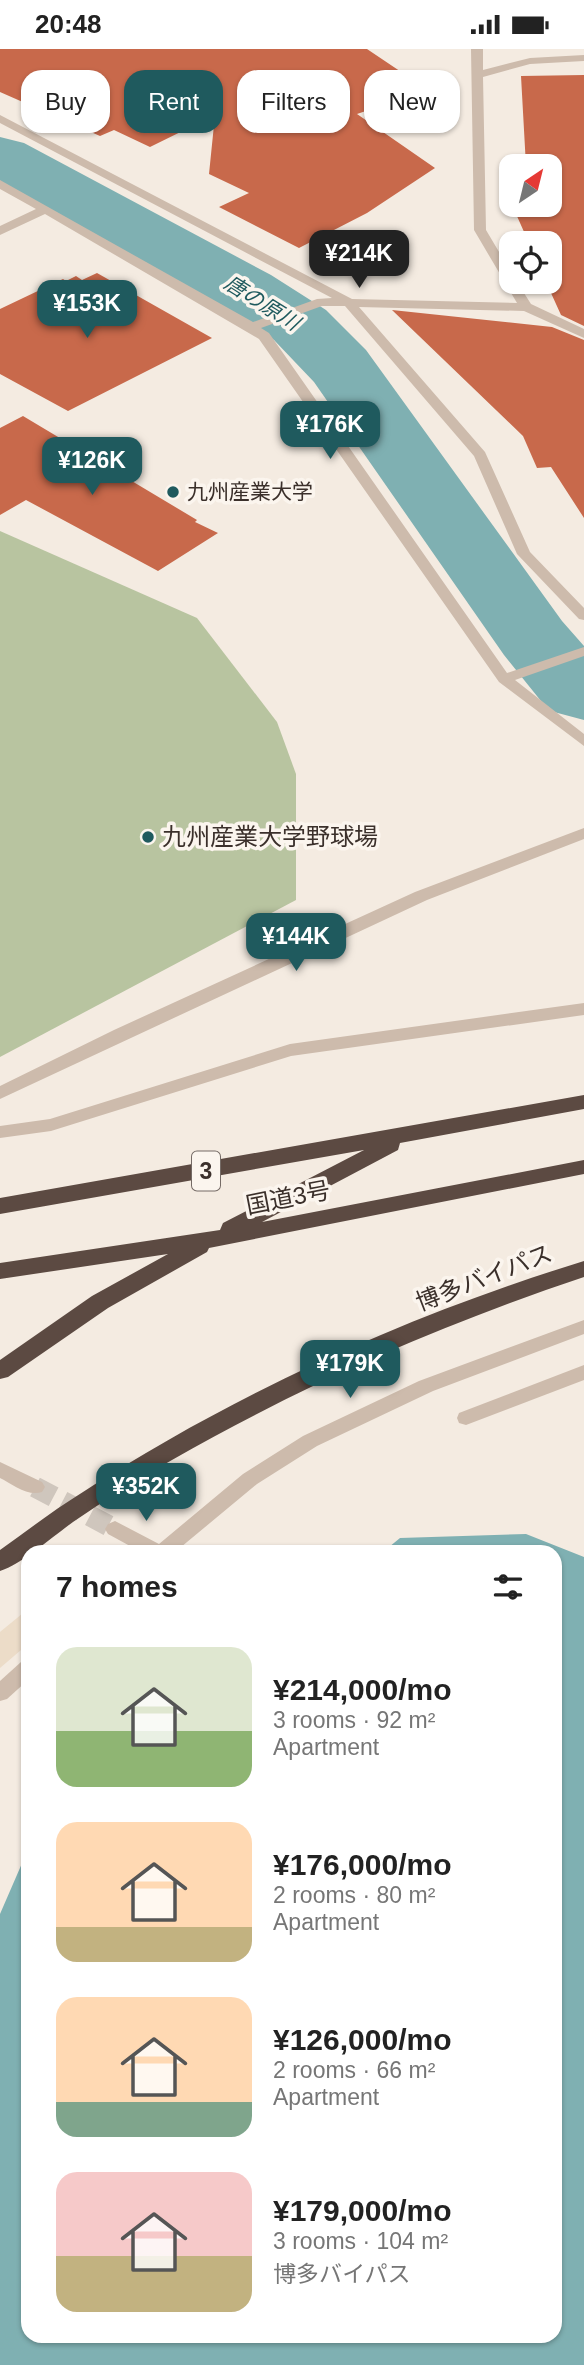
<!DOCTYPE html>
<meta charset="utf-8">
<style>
body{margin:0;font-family:Helvetica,"Noto Sans JP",sans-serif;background:#f2f2f2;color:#222;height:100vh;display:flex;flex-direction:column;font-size:26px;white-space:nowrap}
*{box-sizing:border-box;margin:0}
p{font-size:23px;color:#767676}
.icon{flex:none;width:38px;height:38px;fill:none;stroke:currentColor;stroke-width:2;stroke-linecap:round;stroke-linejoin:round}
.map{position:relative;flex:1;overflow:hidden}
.side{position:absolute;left:21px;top:1496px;width:541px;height:798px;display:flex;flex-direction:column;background:#fff;border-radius:21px;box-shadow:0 2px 5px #0004}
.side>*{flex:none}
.top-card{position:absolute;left:21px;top:21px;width:542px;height:63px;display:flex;gap:14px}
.needle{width:46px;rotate:35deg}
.tools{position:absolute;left:499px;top:105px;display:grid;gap:14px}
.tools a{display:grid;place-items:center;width:63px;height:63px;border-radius:14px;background:#fff;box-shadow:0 2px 5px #0004;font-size:35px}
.price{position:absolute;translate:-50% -60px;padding:0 16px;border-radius:14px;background:#1f5a5e;color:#fff;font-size:23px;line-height:46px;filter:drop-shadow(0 2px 4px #0008)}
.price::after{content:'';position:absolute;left:50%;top:42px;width:21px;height:16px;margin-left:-10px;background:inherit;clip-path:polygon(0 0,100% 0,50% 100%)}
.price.on{background:#222;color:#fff}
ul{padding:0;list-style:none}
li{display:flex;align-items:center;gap:21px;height:175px;padding:0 35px}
li span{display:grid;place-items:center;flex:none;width:196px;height:140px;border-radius:21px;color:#555}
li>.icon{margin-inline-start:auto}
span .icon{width:84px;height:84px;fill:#fffc;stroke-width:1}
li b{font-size:30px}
h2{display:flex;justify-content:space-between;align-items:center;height:84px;padding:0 35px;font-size:30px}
.pill{padding:0 24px;border-radius:21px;background:#fff;box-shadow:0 2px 5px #0004;font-size:24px;line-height:63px}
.pill.on{background:#1f5a5e;color:#fff}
.status{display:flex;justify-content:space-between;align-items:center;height:49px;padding:0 35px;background:#fff;direction:ltr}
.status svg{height:19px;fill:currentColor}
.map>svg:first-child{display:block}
</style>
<div class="status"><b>20:48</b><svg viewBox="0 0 49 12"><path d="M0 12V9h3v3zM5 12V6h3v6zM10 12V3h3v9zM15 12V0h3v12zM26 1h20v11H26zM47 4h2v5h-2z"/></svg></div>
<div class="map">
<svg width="584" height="2316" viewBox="0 0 584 2316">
<rect width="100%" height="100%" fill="#f4ebe1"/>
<polygon fill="#b8c4a0" points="0,482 197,569 277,673 296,725 296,851 0,1008"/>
<polygon fill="#ecdcc8" points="28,1560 28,1595 0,1619 0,1583"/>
<polygon fill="#7fb0b2" points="526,1485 584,1508 584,2316 0,2316 0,1865 23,1812 28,1808 28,2287 555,2287 555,1503 383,1503 400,1489"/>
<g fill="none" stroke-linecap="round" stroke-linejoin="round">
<polygon fill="#7fb0b2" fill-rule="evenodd" points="0,88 24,94 271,226 326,261 366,301 562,572 584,597 584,671 554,663 545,657 504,606 314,333 274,291 221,256 0,135"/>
</g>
<g fill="#c8694b">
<polygon points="0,0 367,0 428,41 357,65 435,119 367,164 299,199 219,158 249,144 209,125 215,66 150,98 114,81 100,87 0,43"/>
<polygon points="584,26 584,277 561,266 546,233 550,233 550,194 529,194 512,156 550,156 550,117 526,117 521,27"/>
<polygon points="97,224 212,289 68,362 0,325 0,260 63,230 66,232 76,227 82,231"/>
<polygon points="392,261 552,278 584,291 584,469 551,418 537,419 523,387"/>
<polygon points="23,367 197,471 195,473 218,484 158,522 26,451 0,466 0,379"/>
</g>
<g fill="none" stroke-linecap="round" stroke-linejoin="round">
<polyline stroke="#cfc6bd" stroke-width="21" stroke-dasharray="21 10" stroke-linecap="butt" points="35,1438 115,1480"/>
<g fill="#cdbbac" fill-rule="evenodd">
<polygon points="471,0 483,0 483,21 530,9 584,6 584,12 530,15 483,28 486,181 511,223 511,233 517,233 531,255 584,280 584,289 524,262 359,258 485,403 530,503 584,559 584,571 579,570 517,505 474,407 345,257 322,257 261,279 269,284 507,624 584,598 584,607 515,631 584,685 584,697 499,633 259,290 45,165 0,186 0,177 36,160 0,140 0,131 253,273 317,250 332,249 0,74 0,66 352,250 517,254 474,181"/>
<polygon points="584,779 584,790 427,851 0,1050 0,1037 114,981 415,843"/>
<polygon points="584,954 584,966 291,1007 51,1082 0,1089 0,1077 50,1070 290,995"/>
<polygon points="584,1271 584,1285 433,1342 317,1397 257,1435 175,1503 141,1503 108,1485 105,1480 108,1475 115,1472 159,1495 243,1425 303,1387 419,1332"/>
<polygon points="584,1316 584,1331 466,1376 459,1374 457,1369 459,1364"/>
<path d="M 0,1413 L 42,1433 L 45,1438 L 42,1443 C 28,1448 12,1435 0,1429 Z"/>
<polygon points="28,1611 28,1631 7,1650 0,1652 0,1632 21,1613"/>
</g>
<g fill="#5c4a42" fill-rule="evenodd">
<polygon points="584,1046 584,1060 400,1094 398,1101 262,1173 584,1111 584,1125 209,1199 207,1203 108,1259 8,1328 0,1330 0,1311 92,1247 168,1205 0,1230 0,1214 220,1181 223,1174 364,1101 0,1165 0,1149"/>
<path d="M 584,1212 L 584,1228 C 441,1276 303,1336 172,1411 C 138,1430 105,1451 73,1473 C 52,1488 22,1515 0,1522 L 0,1501 C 28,1481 54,1461 83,1443 C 237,1343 409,1266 584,1212 Z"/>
</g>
</g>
<g fill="#1f5a5e" stroke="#fbf5ee" stroke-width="2.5">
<circle cx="173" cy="443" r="7"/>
<circle cx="148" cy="788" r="7"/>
</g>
<g text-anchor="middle" stroke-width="7" stroke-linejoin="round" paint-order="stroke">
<g font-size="21" font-style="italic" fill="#1f5a5e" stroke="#fbf5ee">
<text transform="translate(262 254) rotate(32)" y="7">唐の原川</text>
</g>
<g font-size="21" fill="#3b302b" stroke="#fbf5ee" text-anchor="start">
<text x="187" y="450">九州産業大学</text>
</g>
<rect fill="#fbf5ee" stroke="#756b66" stroke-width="2" x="192" y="1102.5" width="28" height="39" rx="5"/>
<g font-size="23" font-weight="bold" fill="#3b302b">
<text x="206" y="1130">3</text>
</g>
<g font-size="24" fill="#3b302b" stroke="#fbf5ee" text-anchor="start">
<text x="162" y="796">九州産業大学野球場</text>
</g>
<g font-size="24" fill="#3b302b" stroke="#fbf5ee">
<text transform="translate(288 1149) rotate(-11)" y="8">国道3号</text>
<text transform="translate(484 1229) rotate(-21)" y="8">博多バイパス</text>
</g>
</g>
</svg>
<div class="tools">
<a><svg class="needle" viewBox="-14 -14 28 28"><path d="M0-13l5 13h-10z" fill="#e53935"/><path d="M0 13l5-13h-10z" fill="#767676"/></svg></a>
<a><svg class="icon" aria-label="locate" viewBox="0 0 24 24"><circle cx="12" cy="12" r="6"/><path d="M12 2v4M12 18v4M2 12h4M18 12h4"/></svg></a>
</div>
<b class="price on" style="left:359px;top:241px">¥214K</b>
<b class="price" style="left:87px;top:291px">¥153K</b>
<b class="price" style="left:330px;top:412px">¥176K</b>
<b class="price" style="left:92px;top:448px">¥126K</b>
<b class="price" style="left:296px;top:924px">¥144K</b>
<b class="price" style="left:350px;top:1351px">¥179K</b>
<b class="price" style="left:146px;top:1474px">¥352K</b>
<div class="top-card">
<a class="pill">Buy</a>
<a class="pill on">Rent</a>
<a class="pill">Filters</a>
<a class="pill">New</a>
</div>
<section class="side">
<h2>7 homes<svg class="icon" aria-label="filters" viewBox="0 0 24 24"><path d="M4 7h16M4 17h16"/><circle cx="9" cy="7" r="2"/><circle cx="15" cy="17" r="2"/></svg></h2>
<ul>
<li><span style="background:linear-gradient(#dfe7d0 60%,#8fb573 0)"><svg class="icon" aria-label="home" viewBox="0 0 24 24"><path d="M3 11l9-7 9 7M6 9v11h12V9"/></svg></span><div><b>¥214,000/mo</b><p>3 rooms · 92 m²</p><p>Apartment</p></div></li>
<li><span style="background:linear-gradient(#ffd9b3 75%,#c2b280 0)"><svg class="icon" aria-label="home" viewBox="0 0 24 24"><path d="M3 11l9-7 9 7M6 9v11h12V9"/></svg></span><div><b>¥176,000/mo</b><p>2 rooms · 80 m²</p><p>Apartment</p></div></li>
<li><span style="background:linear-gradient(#ffd9b3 75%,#7fa58c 0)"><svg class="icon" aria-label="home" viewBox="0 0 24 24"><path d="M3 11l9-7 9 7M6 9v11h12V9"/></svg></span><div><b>¥126,000/mo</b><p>2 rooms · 66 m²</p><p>Apartment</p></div></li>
<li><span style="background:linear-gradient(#f6c9c9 60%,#c2b280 0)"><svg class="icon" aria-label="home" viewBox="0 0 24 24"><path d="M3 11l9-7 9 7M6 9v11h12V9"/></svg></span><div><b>¥179,000/mo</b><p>3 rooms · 104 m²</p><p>博多バイパス</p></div></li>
</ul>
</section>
</div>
